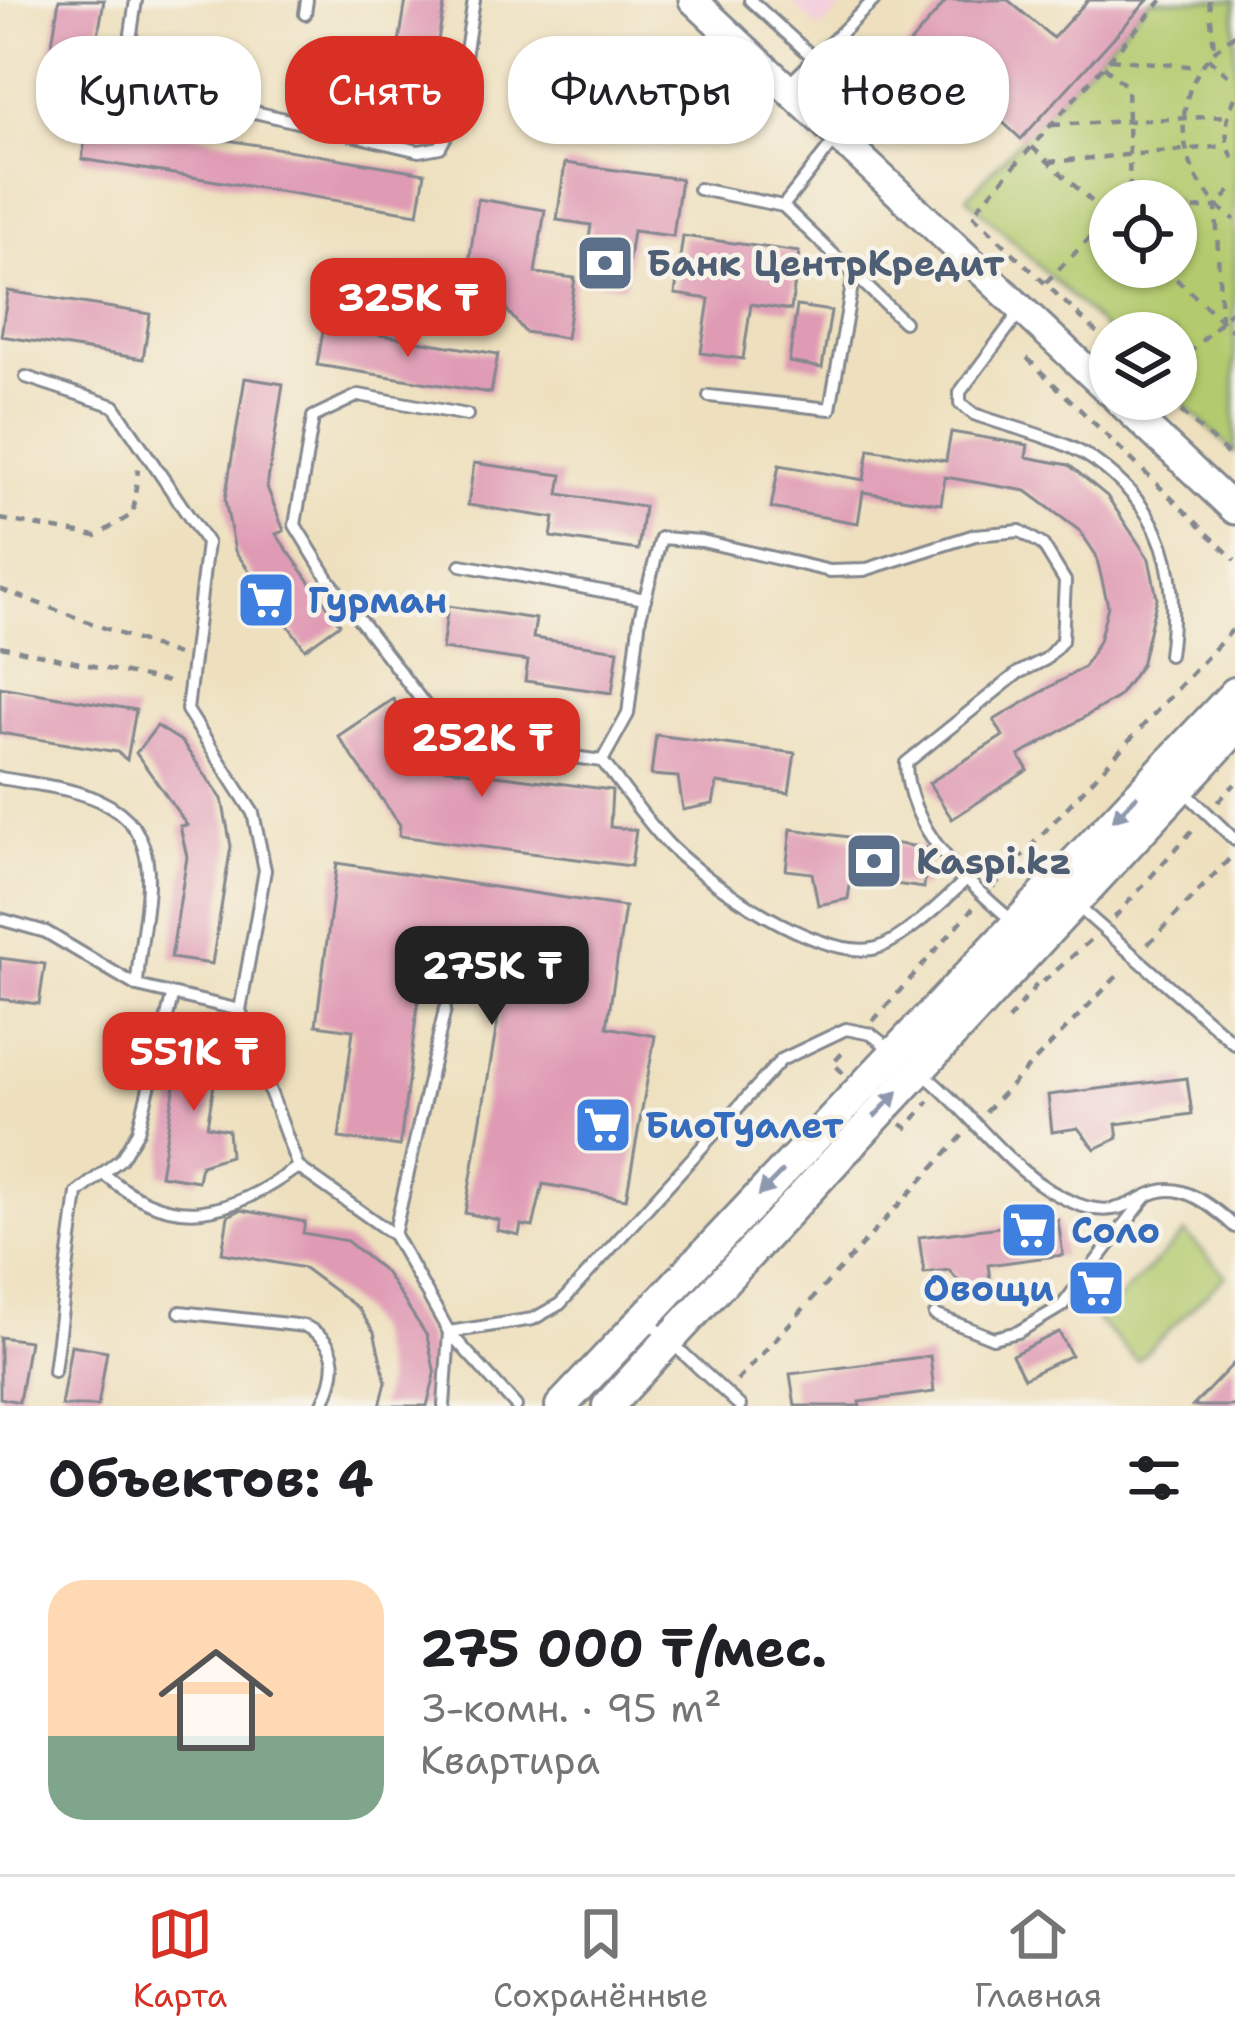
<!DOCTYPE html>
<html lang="ru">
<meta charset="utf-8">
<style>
body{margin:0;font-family:"Shantell Sans",sans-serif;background:#f6f6f6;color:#202124;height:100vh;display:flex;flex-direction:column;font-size:45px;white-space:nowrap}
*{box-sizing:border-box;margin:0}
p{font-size:39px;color:#757577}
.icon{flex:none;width:66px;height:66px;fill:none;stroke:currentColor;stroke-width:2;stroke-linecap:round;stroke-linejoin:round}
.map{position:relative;height:1406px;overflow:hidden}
.sheet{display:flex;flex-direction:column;background:#fff;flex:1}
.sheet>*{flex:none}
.hud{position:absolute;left:36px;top:36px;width:1164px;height:108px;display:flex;gap:24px}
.controls{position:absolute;left:1089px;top:180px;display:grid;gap:24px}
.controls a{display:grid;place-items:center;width:108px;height:108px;border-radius:50%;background:#fff;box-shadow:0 3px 9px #0004;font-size:60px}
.price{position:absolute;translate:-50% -102px;padding:0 27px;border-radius:24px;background:#d93025;color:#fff;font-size:39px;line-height:78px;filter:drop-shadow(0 3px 6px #0008)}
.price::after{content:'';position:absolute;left:50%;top:72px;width:36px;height:27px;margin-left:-18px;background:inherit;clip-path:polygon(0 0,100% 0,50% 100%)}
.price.current{background:#222;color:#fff}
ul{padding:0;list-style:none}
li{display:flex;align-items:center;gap:36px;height:300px;padding:0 48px}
li span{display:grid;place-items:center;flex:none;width:336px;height:240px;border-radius:36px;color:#555}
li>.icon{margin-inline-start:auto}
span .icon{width:144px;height:144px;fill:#fffc;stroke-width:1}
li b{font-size:51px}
h2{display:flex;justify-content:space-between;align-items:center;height:144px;padding:0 48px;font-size:51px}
.tag{padding:0 42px;border-radius:48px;background:#fff;box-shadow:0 3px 9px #0004;font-size:42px;line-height:108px}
.tag.current{background:#d93025;color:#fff}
.tabs{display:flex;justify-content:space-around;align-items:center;height:168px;border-top:3px solid #e0e0e0;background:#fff;font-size:33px;color:#757577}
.tabs a{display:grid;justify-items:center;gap:6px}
.tabs .current{color:#d93025}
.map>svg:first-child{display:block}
</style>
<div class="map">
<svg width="1235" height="1406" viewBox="0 0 1235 1406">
<rect width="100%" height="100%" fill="#f7f3e8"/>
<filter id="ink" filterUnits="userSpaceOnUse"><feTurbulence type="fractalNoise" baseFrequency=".00833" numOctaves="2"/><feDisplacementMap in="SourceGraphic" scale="24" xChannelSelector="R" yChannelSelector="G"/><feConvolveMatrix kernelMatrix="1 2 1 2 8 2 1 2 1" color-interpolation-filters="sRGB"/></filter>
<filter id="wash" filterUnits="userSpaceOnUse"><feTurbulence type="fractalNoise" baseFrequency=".004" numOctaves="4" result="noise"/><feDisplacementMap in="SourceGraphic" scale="48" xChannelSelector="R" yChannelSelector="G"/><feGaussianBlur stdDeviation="2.7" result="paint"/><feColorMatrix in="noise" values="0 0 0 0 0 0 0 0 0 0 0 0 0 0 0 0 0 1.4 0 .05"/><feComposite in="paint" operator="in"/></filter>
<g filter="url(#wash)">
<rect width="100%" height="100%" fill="#eee0be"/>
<polygon fill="#f4cfdd" points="789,0 851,0 820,29"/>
<g fill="#b3ca6e" stroke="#677c66" stroke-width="3" fill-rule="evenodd">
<path d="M 1150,0 L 1235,0 L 1235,453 L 1176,397 L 1176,333 L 1110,334 L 967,197 ZM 1110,201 L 1176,201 L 1176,267 L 1110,267 Z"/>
<polygon points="1185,1233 1226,1275 1137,1361 1097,1320"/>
</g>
<g id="blocks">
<g fill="#df9ab4">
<polygon points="59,0 104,0 91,76 48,69"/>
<polygon points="406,0 445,0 427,104 390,98"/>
<polygon points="947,0 1008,0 1053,38 1088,0 1148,0 1021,139 972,94 956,113 895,61"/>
<polygon points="89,117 425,173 418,214 82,159"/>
<polygon points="565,163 681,179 673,236 633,231 625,286 583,280 591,225 557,220"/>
<polygon points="478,199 545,210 535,273 575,278 566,338 525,332 469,264"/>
<polygon points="683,236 799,252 791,310 751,304 743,359 701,353 709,299 675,294"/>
<polygon points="8,291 150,314 143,359 1,336"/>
<polygon points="797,306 831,311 822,368 789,362"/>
<polygon points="324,326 498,354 491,393 317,365"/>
<polygon points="245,378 283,384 267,487 284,531 276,534 340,624 305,649 235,551 225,500"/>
<polygon points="951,432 1028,445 1026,457 1069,465 1107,496 1149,559 1157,598 1141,665 1118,697 1019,756 1028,770 952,819 929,783 1003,736 994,720 1084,667 1099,641 1108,606 1096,555 1080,531 1026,491 945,477 941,504 863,492 858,523 771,508 779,465 864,480 869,449 946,461"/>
<polygon points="474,463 562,475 559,494 644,507 638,550 551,537 554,518 468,505"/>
<polygon points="448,606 536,619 533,638 618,650 612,693 525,681 528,661 442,649"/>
<polygon points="0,687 136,710 127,760 117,752 0,733"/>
<polygon points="393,699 441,768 612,790 610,827 636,830 631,866 399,836 400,825 338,736"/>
<polygon points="157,726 181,741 222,799 231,846 212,964 171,958 187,857 180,826 187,825 136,753"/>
<polygon points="656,735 795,753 789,793 717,783 713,804 683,810 678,777 651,775"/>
<polygon points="791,829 927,848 924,888 851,878 848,899 818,905 812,873 786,870"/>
<polygon points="337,863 625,907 607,1027 655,1036 626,1199 543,1184 533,1227 521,1225 519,1235 497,1230 499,1220 465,1213 503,989 421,977 400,1146 339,1138 353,1030 316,1025"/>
<polygon points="0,958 45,964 39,1004 0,999"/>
<polygon points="183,1037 221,1044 207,1126 228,1130 230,1156 201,1165 198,1181 160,1175"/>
<polygon points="1187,1078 1192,1114 1116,1124 1118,1138 1095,1149 1078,1128 1052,1132 1048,1095"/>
<polygon points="241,1210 305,1222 303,1233 347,1241 385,1272 427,1336 435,1374 427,1406 380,1406 386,1382 374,1332 358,1308 304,1268 222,1253 228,1216"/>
<polygon points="1058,1220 1063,1255 988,1265 990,1279 966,1290 949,1270 924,1273 919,1237"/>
<polygon points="1059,1332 1071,1355 1024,1378 1012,1355"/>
<polygon points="0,1337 29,1341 19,1402 0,1398"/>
<polygon points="71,1345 107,1351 98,1406 61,1406"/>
<polygon points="930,1356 934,1392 859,1402 860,1406 795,1406 790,1374"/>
<polygon points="1235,1362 1235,1406 1193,1406"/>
</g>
</g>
</g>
<g filter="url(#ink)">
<use href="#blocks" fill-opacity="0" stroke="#84888e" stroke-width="3"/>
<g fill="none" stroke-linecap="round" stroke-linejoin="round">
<g stroke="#84888e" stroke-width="16">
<g id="service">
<polyline points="136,0 124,81 419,151 440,147 455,120 474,0"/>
<polyline points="750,0 815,59"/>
<polyline points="305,14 307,0"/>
<polyline points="788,85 874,0"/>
<polyline points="699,189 783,206 836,139"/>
<polyline points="783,206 904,322"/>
<path d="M 1020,312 L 960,392 L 960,403 L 974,414 C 1011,428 1063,438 1095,461 C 1165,511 1180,573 1169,655"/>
<polyline points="26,377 114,406 207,543 187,710 253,813 265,870 240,1010 298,1167 394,1235"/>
<polyline points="709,396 830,409 854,274"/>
<path d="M 467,415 L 359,395 L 313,417 L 295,525 L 329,580 L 442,727 L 485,745 L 602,761 C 625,789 646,822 671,847 C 710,885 816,957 872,949 C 897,946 949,897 966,879"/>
<polyline points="461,565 645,599"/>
<path d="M 602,761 L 628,714 L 640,617 L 661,538 L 702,541 L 830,571 L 864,570 L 975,535 L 1020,531 L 1043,545 L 1065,581 L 1062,641 L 1046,659 L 1018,673 L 906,763 C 907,829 967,883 1015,923"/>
<path d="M 0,778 C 67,790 152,792 148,884 C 147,918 138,952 137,986"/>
<polyline points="1181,788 1235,840"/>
<polyline points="1075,904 1235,1044"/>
<polyline points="0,919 46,932 137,986 240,1010"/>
<polyline points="445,1009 394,1235 449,1332 516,1406"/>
<path d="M 922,1073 C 974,1113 1013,1180 1077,1204 C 1150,1232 1145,1143 1235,1227"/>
<path d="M 105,1175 C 175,1234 229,1215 298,1167"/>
<path d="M 180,1312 L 305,1326 C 342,1345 338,1372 322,1406"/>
<polyline points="935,1315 993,1338 1018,1332 1062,1306 1146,1197"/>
<polyline points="646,1319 740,1406"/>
<polyline points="449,1332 533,1319 560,1304 781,1060 846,1029 871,1034 893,1051"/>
<polyline points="54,1371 77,1193 121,1159 138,1131 172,997"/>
<polyline points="444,1406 449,1332"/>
</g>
</g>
<g stroke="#84888e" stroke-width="33">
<g id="tertiary">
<polyline points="693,0 1110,392"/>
<polyline points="1117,399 1235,510"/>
</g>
</g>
<g stroke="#84888e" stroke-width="36">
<g id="secondary">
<polyline points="561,1406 1235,693"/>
<polyline points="608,1406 1235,729"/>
</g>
</g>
<g stroke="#84888e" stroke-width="4.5" stroke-dasharray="9 9" stroke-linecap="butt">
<polyline points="1209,0 1214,48"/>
<path d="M 1235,35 C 1164,80 1169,174 1235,220"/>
<polyline points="1208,58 1235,82"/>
<polyline points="1110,59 1200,67"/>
<polyline points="1104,66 1127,87 1130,191 1123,201"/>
<path d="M 1235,98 C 1224,121 1223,140 1235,162"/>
<polyline points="1052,125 1226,116"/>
<polyline points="1032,147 1110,218"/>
<polyline points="1048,162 1226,146"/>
<polyline points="1176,210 1216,207"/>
<polyline points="1163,267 1235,333"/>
<polyline points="1046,282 1110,218"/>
<polyline points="1221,321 1216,207 1235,186"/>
<polyline points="1110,345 972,214 1162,0"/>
<polyline points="1027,358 1235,560"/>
<polyline points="1176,367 1235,307"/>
<polyline points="1168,399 1235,461"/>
<polyline points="0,519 96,536 133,514 138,469"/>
<polyline points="0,589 177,655"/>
<polyline points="0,646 173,683"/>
<polyline points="1218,802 1235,784"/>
<polyline points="993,887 1235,627"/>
<polyline points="1114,918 1198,824"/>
<polyline points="1148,944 1231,857"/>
<polyline points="1043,982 1093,938"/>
<polyline points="1008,1020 1042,978"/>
<polyline points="873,1021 973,908"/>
<polyline points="843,1073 833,1063 848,1047"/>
<polyline points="985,1112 1123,970"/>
<polyline points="901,1124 907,1128 929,1101"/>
<polyline points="737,1381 964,1134"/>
</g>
<use href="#service" stroke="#fff" stroke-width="10"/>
<use href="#tertiary" stroke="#fff" stroke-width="27"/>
<use href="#secondary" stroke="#fff" stroke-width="30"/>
</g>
<defs><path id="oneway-solid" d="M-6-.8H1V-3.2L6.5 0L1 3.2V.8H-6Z" transform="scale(3)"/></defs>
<g fill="#8d97ae">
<use href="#oneway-solid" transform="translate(1125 808) rotate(134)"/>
<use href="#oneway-solid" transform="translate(886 1104) rotate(-47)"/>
<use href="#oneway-solid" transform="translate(771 1183) rotate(134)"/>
</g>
</g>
<defs>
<g id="bank-square" transform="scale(3)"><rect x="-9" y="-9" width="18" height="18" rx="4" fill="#5c6f8a" stroke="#f7f3e8"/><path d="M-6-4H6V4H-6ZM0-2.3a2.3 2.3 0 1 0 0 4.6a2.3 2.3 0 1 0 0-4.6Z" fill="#fff"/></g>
<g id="supermarket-square" transform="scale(3)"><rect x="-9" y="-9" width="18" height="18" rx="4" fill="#3f7fe0" stroke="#f7f3e8"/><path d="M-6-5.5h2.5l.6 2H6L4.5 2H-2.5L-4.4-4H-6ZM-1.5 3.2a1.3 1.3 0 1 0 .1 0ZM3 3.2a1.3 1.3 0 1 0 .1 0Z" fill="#fff"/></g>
</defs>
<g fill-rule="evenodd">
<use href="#bank-square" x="605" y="263"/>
<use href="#supermarket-square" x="266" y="600"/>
<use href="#bank-square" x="874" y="861"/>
<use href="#supermarket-square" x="603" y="1125"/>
<use href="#supermarket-square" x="1029" y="1230"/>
<use href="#supermarket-square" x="1096" y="1288"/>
</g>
<g text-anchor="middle" stroke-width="9" stroke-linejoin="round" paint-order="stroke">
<g font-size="36" font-weight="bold" fill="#4e5e75" stroke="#f7f3e8" text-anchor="start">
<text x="647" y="276">Банк ЦентрКредит</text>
<text x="916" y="874">Kaspi.kz</text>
</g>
<g font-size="36" font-weight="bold" fill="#366cbe" stroke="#f7f3e8" text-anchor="start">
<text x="308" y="613">Гурман</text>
<text x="645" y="1138">БиоТуалет</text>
<text x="1071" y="1243">Соло</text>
<text x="1054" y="1301" text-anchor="end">Овощи</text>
</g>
</g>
</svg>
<div class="controls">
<a><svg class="icon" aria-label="locate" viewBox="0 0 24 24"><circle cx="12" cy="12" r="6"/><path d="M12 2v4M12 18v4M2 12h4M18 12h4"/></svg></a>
<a><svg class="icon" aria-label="layers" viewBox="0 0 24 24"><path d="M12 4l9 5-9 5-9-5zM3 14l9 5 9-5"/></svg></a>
</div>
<b class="price" style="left:408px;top:360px">325K ₸</b>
<b class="price" style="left:482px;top:800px">252K ₸</b>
<b class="price current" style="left:492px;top:1028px">275K ₸</b>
<b class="price" style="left:194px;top:1114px">551K ₸</b>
<div class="hud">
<a class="tag">Купить</a>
<a class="tag current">Снять</a>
<a class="tag">Фильтры</a>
<a class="tag">Новое</a>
</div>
</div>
<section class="sheet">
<h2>Объектов: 4<svg class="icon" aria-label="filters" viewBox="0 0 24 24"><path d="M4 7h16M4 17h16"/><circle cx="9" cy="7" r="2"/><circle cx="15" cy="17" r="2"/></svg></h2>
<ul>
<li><span style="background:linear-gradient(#ffd9b3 65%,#7fa58c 0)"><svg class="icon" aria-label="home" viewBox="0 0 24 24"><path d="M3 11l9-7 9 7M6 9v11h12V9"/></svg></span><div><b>275 000 ₸/мес.</b><p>3-комн. · 95 m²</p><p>Квартира</p></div></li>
</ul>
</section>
<nav class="tabs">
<a class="current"><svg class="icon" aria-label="map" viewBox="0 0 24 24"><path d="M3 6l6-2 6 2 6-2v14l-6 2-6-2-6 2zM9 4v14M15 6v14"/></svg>Карта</a>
<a><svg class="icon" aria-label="saved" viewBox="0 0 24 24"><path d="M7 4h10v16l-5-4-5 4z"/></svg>Сохранённые</a>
<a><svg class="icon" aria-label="home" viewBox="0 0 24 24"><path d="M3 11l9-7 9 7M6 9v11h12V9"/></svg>Главная</a>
</nav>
